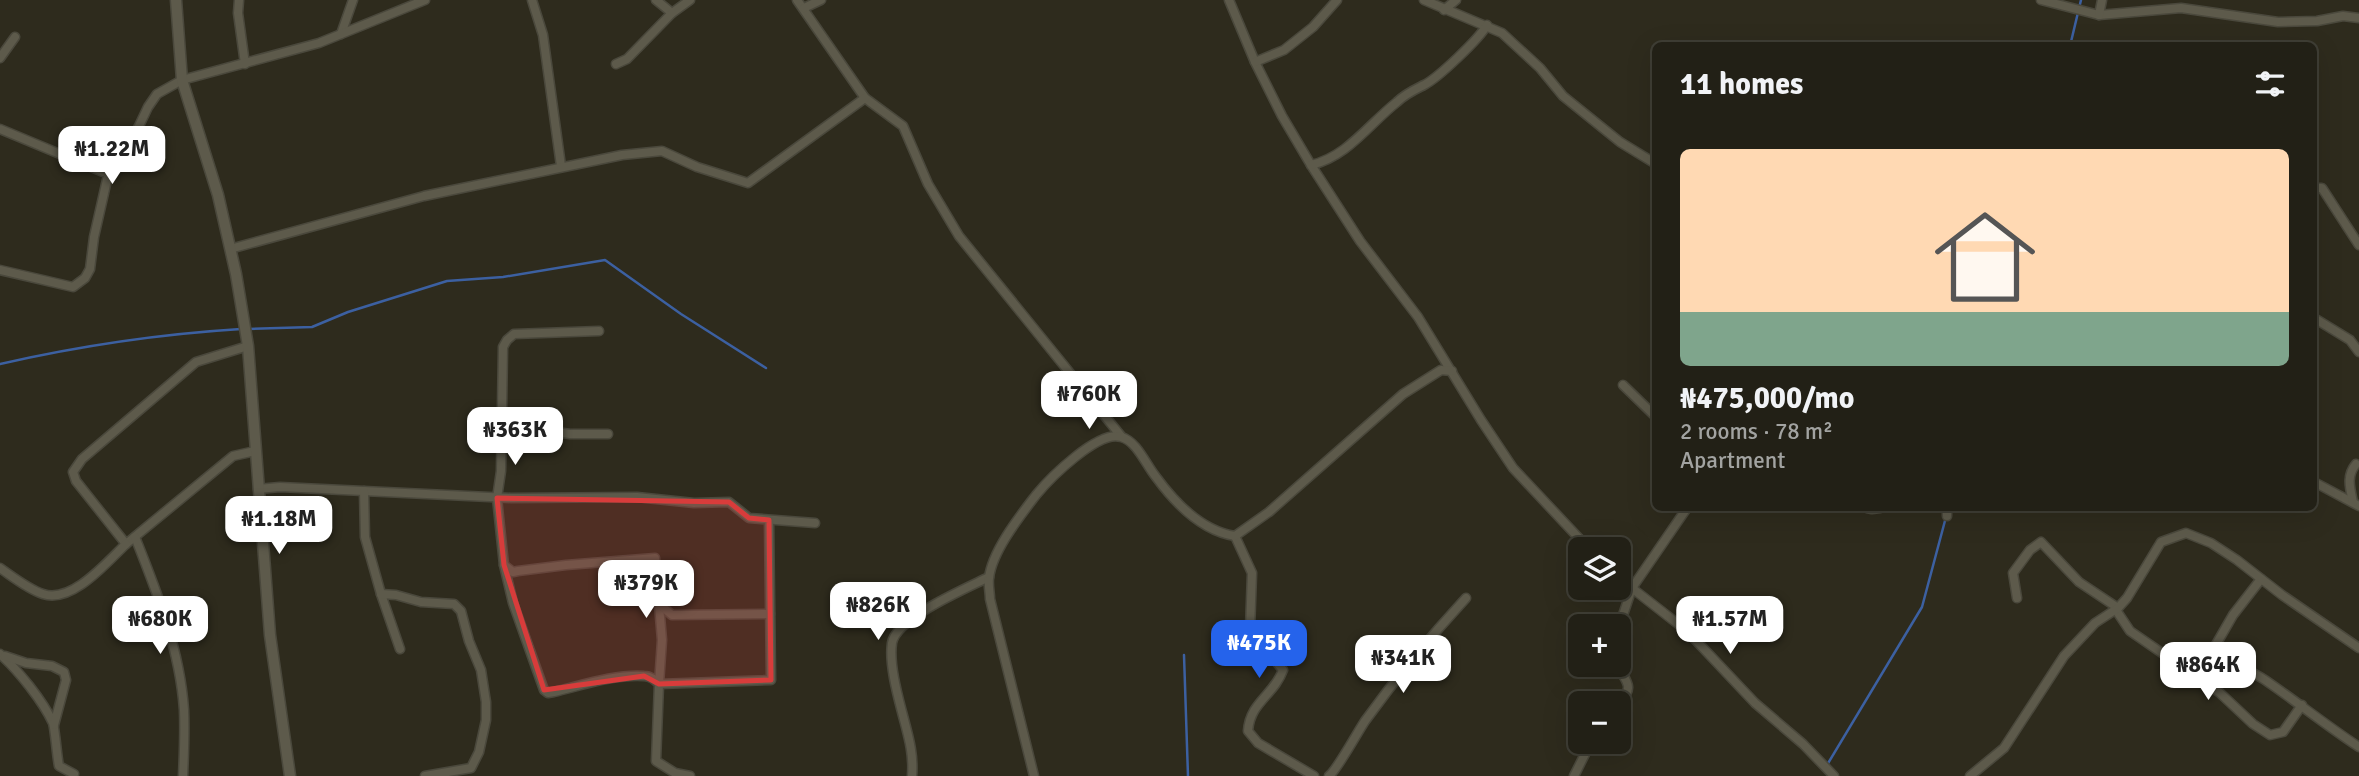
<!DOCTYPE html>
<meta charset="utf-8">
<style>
body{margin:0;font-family:Signika,sans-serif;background:#2e2d23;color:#f1f3f6;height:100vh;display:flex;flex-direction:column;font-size:26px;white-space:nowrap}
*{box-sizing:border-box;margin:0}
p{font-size:23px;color:#a2a3a1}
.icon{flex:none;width:38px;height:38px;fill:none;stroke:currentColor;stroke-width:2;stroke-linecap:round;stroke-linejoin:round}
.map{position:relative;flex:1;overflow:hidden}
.side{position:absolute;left:1652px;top:42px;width:665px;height:469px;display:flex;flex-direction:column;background:#222016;border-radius:10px;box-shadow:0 7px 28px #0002,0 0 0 2px #3f3e35}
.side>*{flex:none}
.tools{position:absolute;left:1568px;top:537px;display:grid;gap:14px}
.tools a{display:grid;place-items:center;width:63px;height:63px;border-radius:10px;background:#222016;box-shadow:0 7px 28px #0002,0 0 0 2px #3f3e35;font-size:35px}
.price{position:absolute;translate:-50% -60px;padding:0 16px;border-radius:14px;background:#fff;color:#222;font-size:23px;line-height:46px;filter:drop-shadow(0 2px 4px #0008)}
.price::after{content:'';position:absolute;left:50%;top:42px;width:21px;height:16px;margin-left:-10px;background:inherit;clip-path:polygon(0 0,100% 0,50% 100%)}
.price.active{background:#2563eb;color:#fff}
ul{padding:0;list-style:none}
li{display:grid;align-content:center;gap:14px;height:371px;padding:0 28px}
li span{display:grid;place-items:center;height:217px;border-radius:10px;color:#555}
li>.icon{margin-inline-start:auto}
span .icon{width:126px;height:126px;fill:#fffc;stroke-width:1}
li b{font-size:30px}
h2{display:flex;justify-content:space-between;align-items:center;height:84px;padding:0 28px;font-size:30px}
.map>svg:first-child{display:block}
</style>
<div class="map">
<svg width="2359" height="776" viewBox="0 0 2359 776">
<rect width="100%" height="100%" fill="#2e2b1d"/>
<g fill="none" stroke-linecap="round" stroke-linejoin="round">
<g stroke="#3c60a1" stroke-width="2.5">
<polyline points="2070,46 2081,0"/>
<polyline points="248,329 312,327 348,312 447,281 503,277 605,260 681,314 766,368"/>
<path d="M 0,364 C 79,346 160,334 241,329"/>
<polyline points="1184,655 1188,776"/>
<polyline points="1827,765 1922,607 1946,517"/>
</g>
<g stroke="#4a483c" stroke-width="11">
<g id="minor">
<polyline points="239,0 238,13 245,64"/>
<polyline points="532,0 543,35 561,166"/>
<polyline points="656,0 672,13 690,0"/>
<polyline points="797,0 865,98 903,126 928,184 959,236 1121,436"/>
<polyline points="1229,0 1255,62 1282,116 1311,165 1360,241 1418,317 1481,420 1513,468 1590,550"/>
<polyline points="1424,0 1502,33 1540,68 1563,96 1620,142 1656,164"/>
<polyline points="2041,0 2099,15 2181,8 2278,22 2317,21 2343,16 2359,18"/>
<polyline points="804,8 821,0"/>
<polyline points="1444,10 1456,0"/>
<polyline points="2099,15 2102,0"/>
<polyline points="341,34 353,0"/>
<polyline points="0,58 15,37"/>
<polyline points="1255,62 1284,50 1313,27 1337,0"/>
<polyline points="616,64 627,59 672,13"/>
<polyline points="0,129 103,172 114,168 139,126 148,107 157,94 182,80 319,43 425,0"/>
<path d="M 1311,165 C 1347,157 1369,124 1397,102 C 1405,94 1414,90 1424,85 C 1438,78 1479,39 1487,25"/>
<polyline points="2314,188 2322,188 2359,245"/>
<polyline points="230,249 424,196 622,155 662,151 697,167 748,183 865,98"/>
<polyline points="0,270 73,287 85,278 90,269 94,237 109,171"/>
<polyline points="2314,318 2350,340 2359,352"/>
<path d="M 599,331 L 514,334 L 507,340 L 503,347 L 501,471 L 497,498 L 504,565 L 513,603 L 544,690 L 548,693 L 554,692 C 583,685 615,674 644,676 C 651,676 655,680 659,684 L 656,761 L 675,773 L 690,776"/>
<polyline points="248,346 196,362 82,459 73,472 76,481 126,544 233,456 255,451"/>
<polyline points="1623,385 1656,417"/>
<polyline points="502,434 521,427 570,434 608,434"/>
<polyline points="2314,482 2359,506"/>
<polyline points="258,489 280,487 511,498 637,497 694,503 729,502 749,518 815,523"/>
<polyline points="364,491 365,537 381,594 400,649"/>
<path d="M 2353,502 C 2350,488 2346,476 2356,464"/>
<polyline points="1867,508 1872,509 1880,508"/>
<polyline points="1947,516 1947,508"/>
<path d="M 1235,536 L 1252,573 L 1250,630 L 1283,670 C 1274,695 1250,702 1248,731 L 1258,743 L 1314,776"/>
<path d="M 135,537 C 157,592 180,650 184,710 C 185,732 184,754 183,776"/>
<polyline points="504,565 513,572 518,571 566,565 655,558 662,640 659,684 771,680 769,520"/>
<path d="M 0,568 C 13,577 28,589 43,594 C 72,604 107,562 126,544"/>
<polyline points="1619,578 1687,631 1755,703 1803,744 1834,776"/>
<polyline points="381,594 396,595 421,602 454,604 461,611 469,641 481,670 486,702 486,720 479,752 471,768 425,776"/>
<polyline points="2017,598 2013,573 2030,550 2041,542 2079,582 2118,608"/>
<polyline points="660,605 672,615 770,614"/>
<polyline points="2116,610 2130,631 2220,693 2253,724 2270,735 2283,732 2302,705"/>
<polyline points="1619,627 1632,588 1687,508"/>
<path d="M 2214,648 C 2227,662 2248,669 2265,680 C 2297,702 2327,726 2359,747"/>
<path d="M 0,654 C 18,670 43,701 53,723 C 55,729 57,757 59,766 L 74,774"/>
<polyline points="5,656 26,663 52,666 64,672 66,680 54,725"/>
<path d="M 1617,665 C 1627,683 1635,686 1619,704"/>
<polyline points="2190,671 2214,648 2233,615 2261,579"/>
<path d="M 912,776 C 914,753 908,735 902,712 C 897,693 889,663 892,643 C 896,618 967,588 989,577"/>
<path d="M 1034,776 L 990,599 C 990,593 988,585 989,578 C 992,551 1020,516 1036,495 C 1050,478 1098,430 1121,437 C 1137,441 1146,465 1156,477 C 1175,503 1202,531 1235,536 L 1269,512 L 1403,394 L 1441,370 L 1452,371"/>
<path d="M 1329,776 C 1337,770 1357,733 1365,721 C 1396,678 1430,637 1466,598"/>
<polyline points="1574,776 1591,742"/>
<polyline points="1970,776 2004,748 2064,656 2095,623 2118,608 2127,598 2161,542 2186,533 2211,543 2237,560 2282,595 2359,648"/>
</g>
</g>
<g stroke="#4a483c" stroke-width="13">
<polyline id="tertiary" points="176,0 182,80 218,195 236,274 248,346 270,635 290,776"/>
</g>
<use href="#minor" stroke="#5d5a4b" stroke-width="8"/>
<use href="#tertiary" stroke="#5d5a4b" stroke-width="10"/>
</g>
<path fill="#d83c3b" fill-opacity="0.2" stroke="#d83c3b" stroke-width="5" stroke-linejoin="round" d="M 497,498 L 729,502 L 749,518 L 769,520 L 771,680 L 659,684 L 644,676 L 544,690 L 504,565 Z"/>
</svg>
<div class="tools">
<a><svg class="icon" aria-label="layers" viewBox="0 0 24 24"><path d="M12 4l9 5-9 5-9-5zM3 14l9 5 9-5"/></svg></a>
<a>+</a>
<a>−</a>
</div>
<b class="price" style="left:112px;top:186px">₦1.22M</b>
<b class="price" style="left:1089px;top:431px">₦760K</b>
<b class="price" style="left:515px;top:467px">₦363K</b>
<b class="price" style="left:279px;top:556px">₦1.18M</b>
<b class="price" style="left:646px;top:620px">₦379K</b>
<b class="price" style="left:878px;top:642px">₦826K</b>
<b class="price" style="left:160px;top:656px">₦680K</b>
<b class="price" style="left:1730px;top:656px">₦1.57M</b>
<b class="price active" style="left:1259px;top:680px">₦475K</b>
<b class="price" style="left:1403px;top:695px">₦341K</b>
<b class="price" style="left:2208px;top:702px">₦864K</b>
<section class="side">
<h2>11 homes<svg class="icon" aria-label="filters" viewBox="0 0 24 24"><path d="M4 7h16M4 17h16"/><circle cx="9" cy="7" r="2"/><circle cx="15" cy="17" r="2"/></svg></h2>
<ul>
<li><span style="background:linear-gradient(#ffd9b3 75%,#7fa58c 0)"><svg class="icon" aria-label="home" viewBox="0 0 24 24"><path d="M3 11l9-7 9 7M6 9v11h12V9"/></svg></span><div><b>₦475,000/mo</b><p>2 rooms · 78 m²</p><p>Apartment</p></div></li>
</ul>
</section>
</div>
